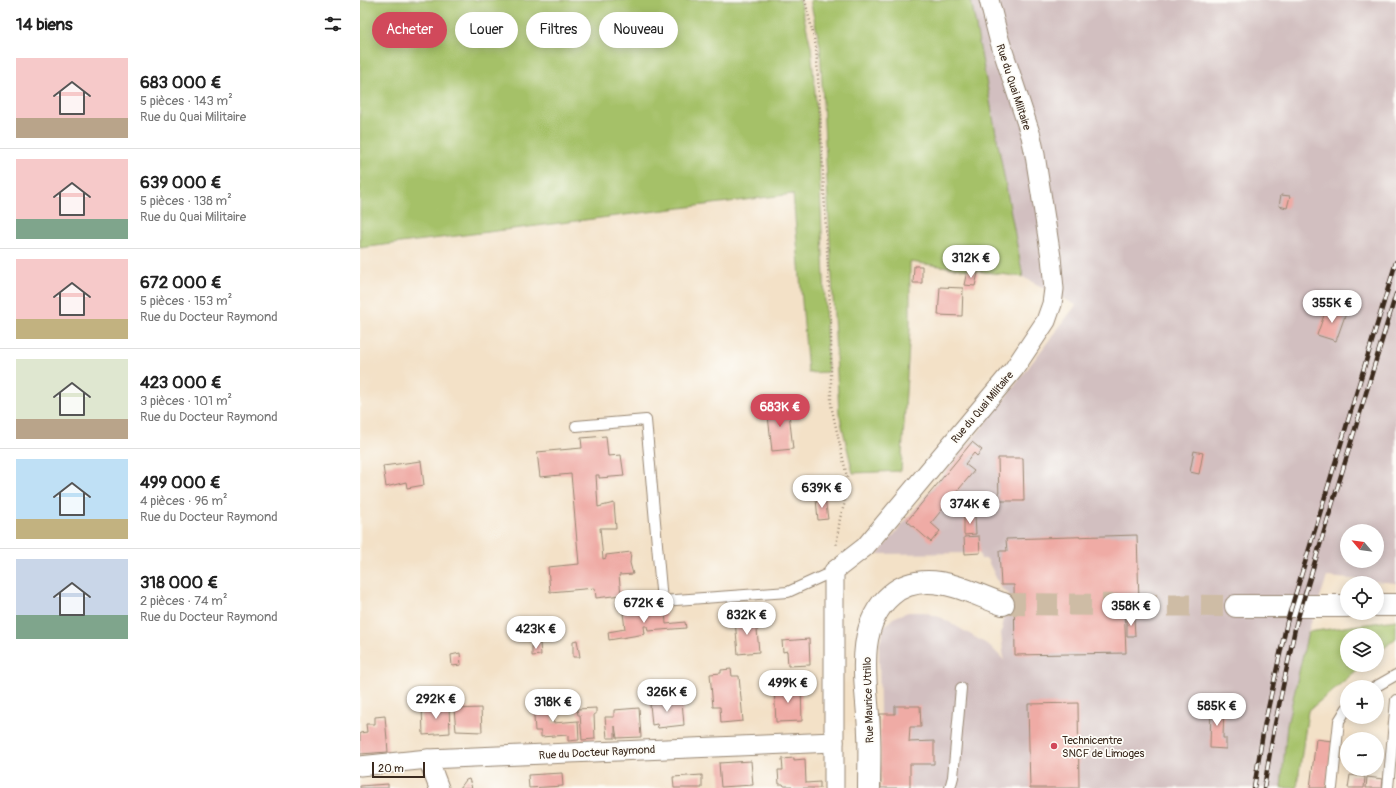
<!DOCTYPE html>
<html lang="fr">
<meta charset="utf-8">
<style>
body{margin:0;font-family:Pangolin,sans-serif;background:#f2f2f2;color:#222;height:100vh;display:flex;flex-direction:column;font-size:15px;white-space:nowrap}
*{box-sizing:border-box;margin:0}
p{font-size:13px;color:#767676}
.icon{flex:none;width:22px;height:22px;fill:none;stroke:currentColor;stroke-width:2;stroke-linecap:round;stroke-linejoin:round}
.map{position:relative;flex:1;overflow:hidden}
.drawer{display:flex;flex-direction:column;background:#fff;width:360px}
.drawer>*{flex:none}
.guide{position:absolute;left:12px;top:12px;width:380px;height:36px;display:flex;gap:8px}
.needle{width:26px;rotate:299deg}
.fabs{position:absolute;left:980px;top:524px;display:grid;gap:8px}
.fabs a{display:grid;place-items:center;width:44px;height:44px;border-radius:50%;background:#fff;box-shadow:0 2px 10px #0003;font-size:20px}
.scale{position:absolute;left:12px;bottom:10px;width:53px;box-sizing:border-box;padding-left:4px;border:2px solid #3b2a1e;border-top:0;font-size:11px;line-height:14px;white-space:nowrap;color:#3b2a1e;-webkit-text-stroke:3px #fdfcf7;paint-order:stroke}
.price{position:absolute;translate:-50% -34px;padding:0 9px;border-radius:14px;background:#fff;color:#222;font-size:13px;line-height:26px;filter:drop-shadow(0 1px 2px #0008)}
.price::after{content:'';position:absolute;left:50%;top:24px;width:12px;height:9px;margin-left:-6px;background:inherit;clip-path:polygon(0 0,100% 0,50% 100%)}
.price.current{background:#d1495b;color:#fff}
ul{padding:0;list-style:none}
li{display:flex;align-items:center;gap:12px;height:100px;padding:0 16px}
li+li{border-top:1px solid #e0e0e0}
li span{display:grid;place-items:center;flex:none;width:112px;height:80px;border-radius:0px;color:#555}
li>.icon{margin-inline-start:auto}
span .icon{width:48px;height:48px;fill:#fffc;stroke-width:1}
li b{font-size:17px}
h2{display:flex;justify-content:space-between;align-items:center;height:48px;padding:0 16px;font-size:17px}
.tag{padding:0 14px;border-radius:18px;background:#fff;box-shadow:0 2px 10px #0003;font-size:14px;line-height:36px}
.tag.current{background:#d1495b;color:#fff}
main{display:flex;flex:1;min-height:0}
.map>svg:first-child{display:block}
</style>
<main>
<section class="drawer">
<h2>14 biens<svg class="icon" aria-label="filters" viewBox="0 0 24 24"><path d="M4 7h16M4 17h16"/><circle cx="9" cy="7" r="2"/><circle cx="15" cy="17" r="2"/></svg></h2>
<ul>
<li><span style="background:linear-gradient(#f6c9c9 75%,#b9a48a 0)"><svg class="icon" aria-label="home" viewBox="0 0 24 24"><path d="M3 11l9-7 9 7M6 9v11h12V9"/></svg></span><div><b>683 000 €</b><p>5 pièces · 143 m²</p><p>Rue du Quai Militaire</p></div></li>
<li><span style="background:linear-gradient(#f6c9c9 75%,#7fa58c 0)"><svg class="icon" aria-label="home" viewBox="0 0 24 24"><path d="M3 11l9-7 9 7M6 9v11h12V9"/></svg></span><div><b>639 000 €</b><p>5 pièces · 138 m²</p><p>Rue du Quai Militaire</p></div></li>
<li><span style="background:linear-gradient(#f6c9c9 75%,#c2b280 0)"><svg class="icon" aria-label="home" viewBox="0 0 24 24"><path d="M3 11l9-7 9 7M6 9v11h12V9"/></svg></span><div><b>672 000 €</b><p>5 pièces · 153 m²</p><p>Rue du Docteur Raymond</p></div></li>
<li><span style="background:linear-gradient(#dfe7d0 75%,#b9a48a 0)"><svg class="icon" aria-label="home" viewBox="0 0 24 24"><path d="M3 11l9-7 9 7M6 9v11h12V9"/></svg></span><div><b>423 000 €</b><p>3 pièces · 101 m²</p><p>Rue du Docteur Raymond</p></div></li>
<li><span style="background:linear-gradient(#bfe0f5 75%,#c2b280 0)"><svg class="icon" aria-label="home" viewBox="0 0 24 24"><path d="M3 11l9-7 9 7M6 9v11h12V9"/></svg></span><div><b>499 000 €</b><p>4 pièces · 96 m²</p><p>Rue du Docteur Raymond</p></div></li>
<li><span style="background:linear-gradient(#c9d6e8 70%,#7fa58c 0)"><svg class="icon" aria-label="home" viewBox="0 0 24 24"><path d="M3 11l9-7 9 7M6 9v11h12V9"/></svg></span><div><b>318 000 €</b><p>2 pièces · 74 m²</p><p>Rue du Docteur Raymond</p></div></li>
</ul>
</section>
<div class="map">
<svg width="1036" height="788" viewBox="0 0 1036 788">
<rect width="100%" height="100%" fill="#fdfcf7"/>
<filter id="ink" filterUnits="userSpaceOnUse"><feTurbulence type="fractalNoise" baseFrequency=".025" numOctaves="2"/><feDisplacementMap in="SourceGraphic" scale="8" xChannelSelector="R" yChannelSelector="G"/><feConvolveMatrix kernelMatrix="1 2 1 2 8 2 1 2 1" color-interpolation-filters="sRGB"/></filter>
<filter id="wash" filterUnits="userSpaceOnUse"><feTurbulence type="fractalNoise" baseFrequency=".012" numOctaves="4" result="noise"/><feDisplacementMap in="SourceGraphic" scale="16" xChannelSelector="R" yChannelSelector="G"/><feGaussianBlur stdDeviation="0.9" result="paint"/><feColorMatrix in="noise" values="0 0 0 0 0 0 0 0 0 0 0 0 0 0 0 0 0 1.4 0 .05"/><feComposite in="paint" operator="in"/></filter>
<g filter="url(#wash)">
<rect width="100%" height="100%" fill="#f3e1c7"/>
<path fill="#d2bfc0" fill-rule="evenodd" d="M 611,0 L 1036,0 L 1036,583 L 967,577 L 948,632 L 927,725 L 921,788 L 521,788 L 519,646 L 524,627 L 533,618 L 548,612 L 564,612 L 582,618 L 630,646 L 644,660 L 641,634 L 649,594 L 641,588 L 627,559 L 621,559 L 619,553 L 518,554 L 629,419 L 716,305 L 663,277 ZM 987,531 L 1017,531 L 1017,561 L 987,561 Z"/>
<g fill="#a5c168" stroke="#707643">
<polygon points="0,0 440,0 451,47 457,115 468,372 448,373 433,194 0,248"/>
<polygon points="450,0 611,0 663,277 550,262 550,329 541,471 493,473 479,413 460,45"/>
<polygon points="1036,620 1036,638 1017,654 1017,635 987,635 987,665 1003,665 948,711 937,788 921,788 927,725 948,632"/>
</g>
<g id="blocks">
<g fill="#efaba5">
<polygon points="921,195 930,196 927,208 919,206"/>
<polygon points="554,266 562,266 562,283 553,283"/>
<polygon points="607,271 618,273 615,286 604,285"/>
<polygon points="580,287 603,288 602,316 578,315"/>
<polygon points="967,307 986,313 976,341 957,335"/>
<polygon points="428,404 433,449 412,451 407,407"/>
<polygon points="246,436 248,456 261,455 264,476 239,478 239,475 236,475 238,507 254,503 256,528 240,528 243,559 246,558 246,555 271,552 270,563 273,574 259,575 261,595 236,598 235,588 190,592 188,567 219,564 211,474 180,477 177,452 222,448 221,438"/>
<polygon points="612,442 622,450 617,456 614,453 605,464 614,471 571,523 580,531 571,542 547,521"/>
<polygon points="834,451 843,453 839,474 830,472"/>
<polygon points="638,458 663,458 664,501 639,501"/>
<polygon points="61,461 64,485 47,488 46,482 26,487 23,466"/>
<polygon points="465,498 468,519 458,520 456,499"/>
<polygon points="615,515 616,534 604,535 604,516"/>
<polygon points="777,535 779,602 764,603 766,653 655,655 654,585 641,585 639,551 647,551 646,539"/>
<polygon points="619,536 620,553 605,554 604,537"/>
<polygon points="305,609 306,624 325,622 326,628 288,631 287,626 284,626 285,634 249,640 248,632 265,629 263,613"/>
<polygon points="396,618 399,652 378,654 375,620"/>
<polygon points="767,618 774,618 775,636 767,636"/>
<polygon points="449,639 450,665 428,666 427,651 423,652 422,641"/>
<polygon points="217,640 220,657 213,657 213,641"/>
<polygon points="180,643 181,655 172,656 172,644"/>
<polygon points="100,653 101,665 92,666 91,655"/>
<polygon points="371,669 372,676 379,676 383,721 361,723 360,707 353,707 350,674 361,673 361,670"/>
<polygon points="441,686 442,721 416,722 414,687"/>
<polygon points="314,695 315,702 322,701 324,725 298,728 297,724 292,725 290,704 302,703 301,696"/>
<polygon points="194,702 195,714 192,714 193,723 218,721 219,740 208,741 208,735 181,737 181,731 175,731 173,703"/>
<polygon points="718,703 719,788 670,788 668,704"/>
<polygon points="851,703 864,703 863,738 866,738 866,749 850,748"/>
<polygon points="89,705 90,733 63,735 62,706"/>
<polygon points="535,706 560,706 561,727 550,727 549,742 574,741 574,764 550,764 550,788 521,788 520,714 535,714"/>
<polygon points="121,708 122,732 96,731 94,709"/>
<polygon points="236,708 236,714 234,714 235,739 222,740 220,715 218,715 217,709"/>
<polygon points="279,708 281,737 257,738 255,726 255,738 247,738 245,717 254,717 254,710"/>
<polygon points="25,716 28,752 0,754 0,733 7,732 6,724 15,724 15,717"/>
<polygon points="956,739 972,741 967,788 950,788"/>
<polygon points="434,758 434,760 445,759 446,783 460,782 460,788 432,788 432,786 424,786 423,784 419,784 418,770 423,770 422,759"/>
<polygon points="391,761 393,785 361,787 359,763"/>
<polygon points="202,773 203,786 169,788 168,775"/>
<polygon points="342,775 342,788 314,788 313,777"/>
<polygon points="990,775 1005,777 1004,788 988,788"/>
<polygon points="1007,777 1023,779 1022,788 1006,788"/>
<polygon points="109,779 112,788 100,788 106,780"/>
<polygon points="28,784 28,788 0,788 0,786"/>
</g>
</g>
</g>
<g filter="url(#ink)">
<use href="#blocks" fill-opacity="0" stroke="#978672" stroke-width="1"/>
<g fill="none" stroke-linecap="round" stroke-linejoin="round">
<polyline stroke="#cebca5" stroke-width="22" stroke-dasharray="22 11" stroke-linecap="butt" points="643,604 876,606"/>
<g stroke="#978672" stroke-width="12">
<g id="service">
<polyline points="216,426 286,420 302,601 428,592 474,571"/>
<polyline points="262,604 302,601"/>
<polyline points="1015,687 1036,675"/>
<polyline points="590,788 593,777 601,688"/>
<polyline points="972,788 979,721 987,708"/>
<polyline points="1028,788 1036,700"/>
</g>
</g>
<g stroke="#978672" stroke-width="21">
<g id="minor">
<polyline points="68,759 79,788"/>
<polyline points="0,766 68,759 474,742"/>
<polyline points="474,788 474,571 505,547 654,369 686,321 692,304 694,289 691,257 675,155 671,136 639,39 629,0"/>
</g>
</g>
<g stroke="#978672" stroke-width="24">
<g id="tertiary">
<polyline points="1017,605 1036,605"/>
<polyline points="876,606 987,606"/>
<path d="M 509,788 C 509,770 510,751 509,733 C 508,689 492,628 531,595 C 541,586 554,582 568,582 C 593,582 619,596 643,604"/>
</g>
</g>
<polyline stroke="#978672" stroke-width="2.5" stroke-dasharray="1 3" stroke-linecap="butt" points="445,0 456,47 458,77 471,326 471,405 487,477 484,505 480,518 476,547"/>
<use href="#service" stroke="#fff" stroke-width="10"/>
<use href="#minor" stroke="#fff" stroke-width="19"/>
<use href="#tertiary" stroke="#fff" stroke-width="22"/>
<g stroke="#3b2a1e" stroke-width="4.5">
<g id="rail">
<polyline points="894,788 904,727 927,622 1036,262"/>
<polyline points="904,788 914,729 936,624 1036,294"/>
</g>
</g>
<use href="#rail" stroke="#fdfcf7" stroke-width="3" stroke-dasharray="9" stroke-linecap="butt"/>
</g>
</g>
<circle fill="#d1495b" stroke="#fdfcf7" stroke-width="1.5" cx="694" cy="746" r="4"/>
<g text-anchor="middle" stroke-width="3.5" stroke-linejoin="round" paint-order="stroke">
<g font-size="11" fill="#3b2a1e" stroke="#fdfcf7">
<text transform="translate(654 87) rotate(72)" y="4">Rue du Quai Militaire</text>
<text transform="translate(622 407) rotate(-50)" y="4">Rue du Quai Militaire</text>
<text transform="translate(508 700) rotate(-92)" y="4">Rue Maurice Utrillo</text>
<text transform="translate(237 752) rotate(-3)" y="4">Rue du Docteur Raymond</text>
</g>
<g font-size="11" fill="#3b2a1e" stroke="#fdfcf7" text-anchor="start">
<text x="702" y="744">Technicentre<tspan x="702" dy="13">SNCF de Limoges</tspan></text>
</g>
</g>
</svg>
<div class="fabs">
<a><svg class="needle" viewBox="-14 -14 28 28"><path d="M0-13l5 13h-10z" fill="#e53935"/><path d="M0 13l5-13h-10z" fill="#767676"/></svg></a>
<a><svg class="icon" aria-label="locate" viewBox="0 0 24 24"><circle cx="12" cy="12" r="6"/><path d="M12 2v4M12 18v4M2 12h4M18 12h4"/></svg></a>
<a><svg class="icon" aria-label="layers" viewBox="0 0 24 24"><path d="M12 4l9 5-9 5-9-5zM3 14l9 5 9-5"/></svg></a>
<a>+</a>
<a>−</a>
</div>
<div class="scale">20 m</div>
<b class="price" style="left:611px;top:279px">312K €</b>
<b class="price" style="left:972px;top:324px">355K €</b>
<b class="price current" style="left:420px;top:428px">683K €</b>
<b class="price" style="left:462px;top:509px">639K €</b>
<b class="price" style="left:610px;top:525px">374K €</b>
<b class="price" style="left:284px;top:624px">672K €</b>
<b class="price" style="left:771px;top:627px">358K €</b>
<b class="price" style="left:387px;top:636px">832K €</b>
<b class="price" style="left:176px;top:650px">423K €</b>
<b class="price" style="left:428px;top:704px">499K €</b>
<b class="price" style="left:307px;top:713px">326K €</b>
<b class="price" style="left:76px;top:720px">292K €</b>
<b class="price" style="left:193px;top:723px">318K €</b>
<b class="price" style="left:857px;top:727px">585K €</b>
<div class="guide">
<a class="tag current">Acheter</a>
<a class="tag">Louer</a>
<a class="tag">Filtres</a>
<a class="tag">Nouveau</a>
</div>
</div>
</main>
